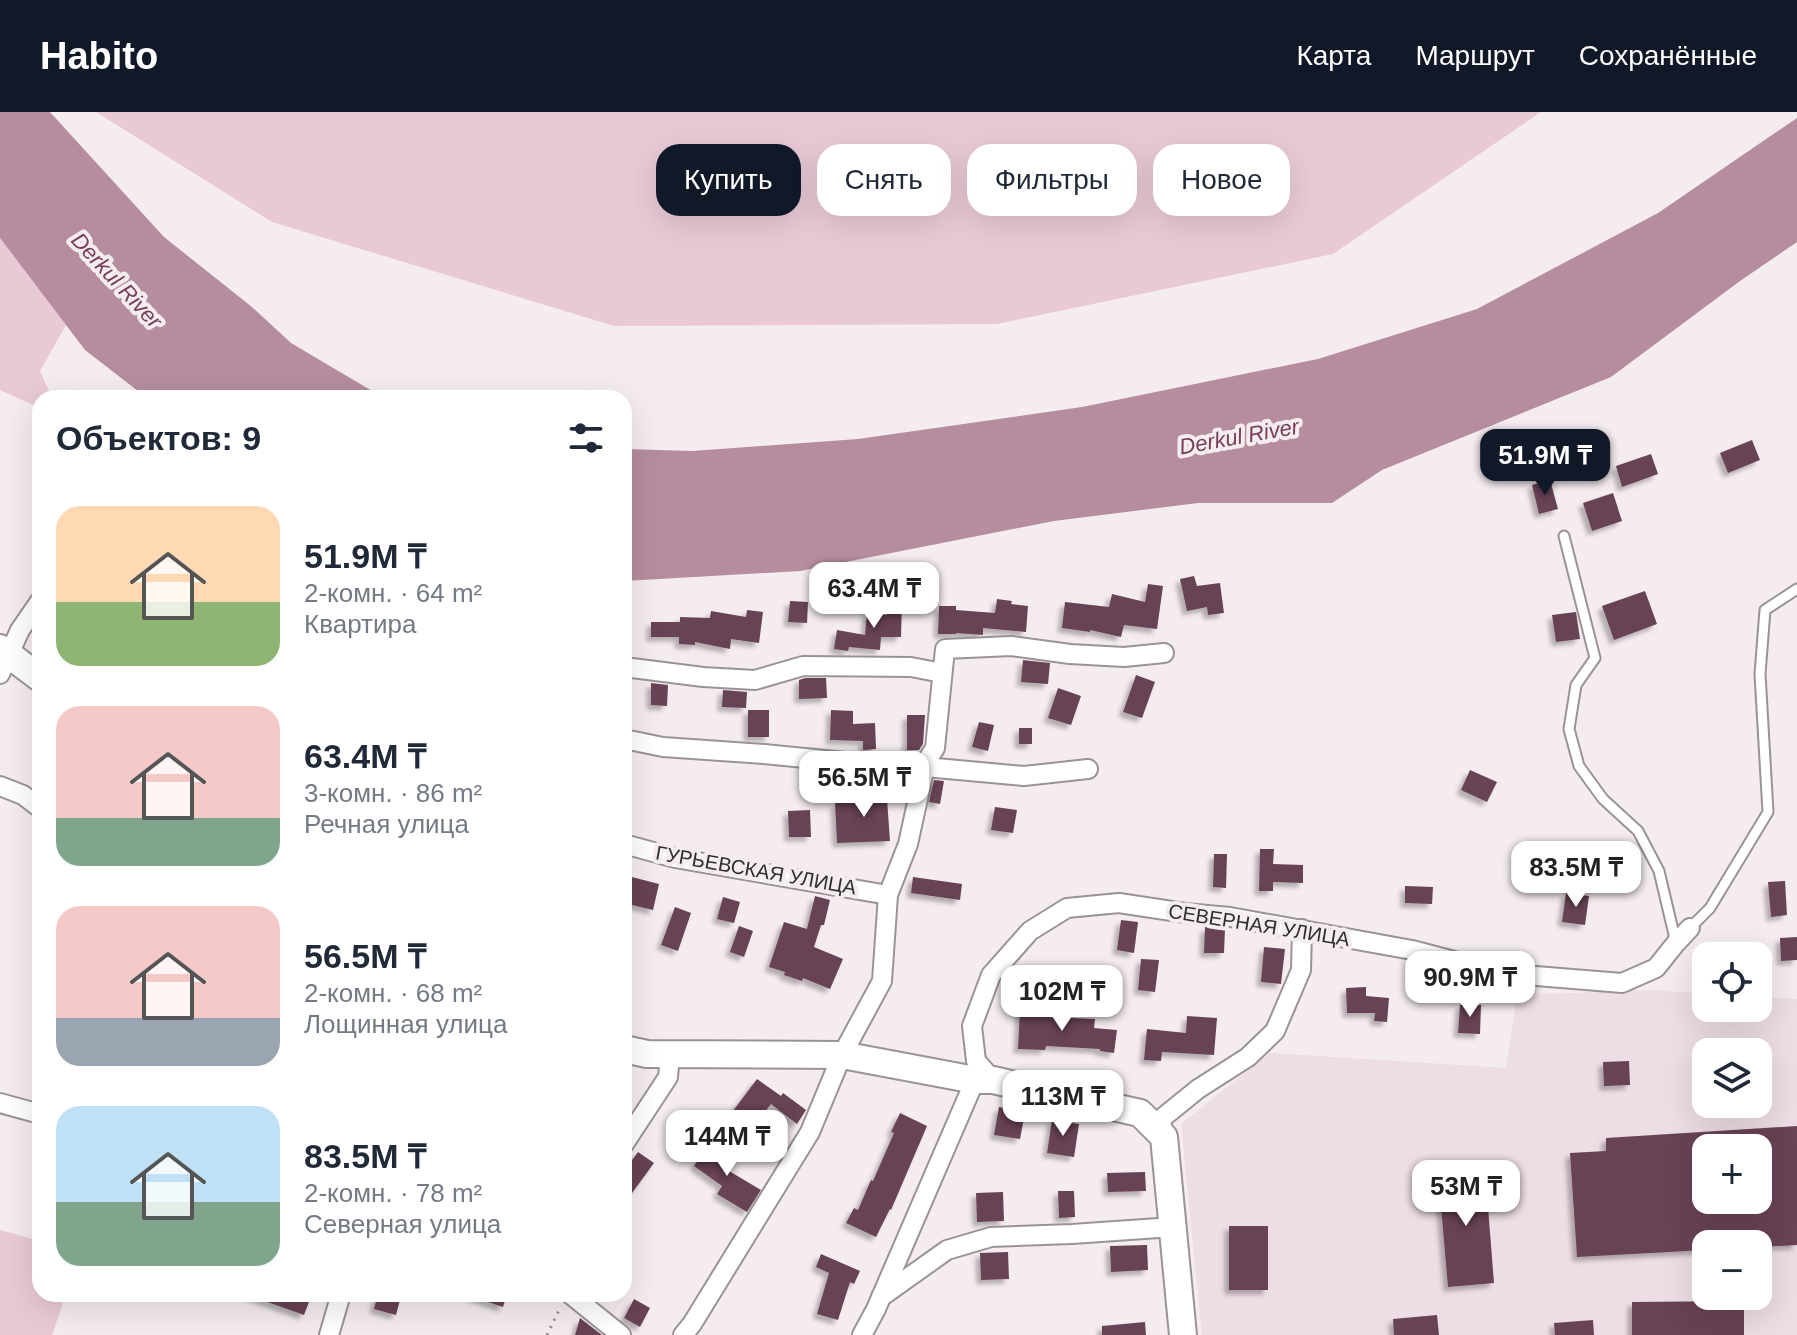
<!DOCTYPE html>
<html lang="ru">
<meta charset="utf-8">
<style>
body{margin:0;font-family:Helvetica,sans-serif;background:#f2f2f3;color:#1f2937;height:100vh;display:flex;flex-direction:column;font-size:30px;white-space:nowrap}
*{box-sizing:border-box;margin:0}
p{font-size:26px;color:#747a83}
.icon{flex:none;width:44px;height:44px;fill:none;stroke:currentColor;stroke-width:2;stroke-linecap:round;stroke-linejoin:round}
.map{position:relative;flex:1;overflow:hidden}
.panel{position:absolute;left:32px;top:278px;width:600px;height:912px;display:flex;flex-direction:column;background:#fff;border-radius:24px;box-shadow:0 8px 32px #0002}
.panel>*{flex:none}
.guide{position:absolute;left:656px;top:32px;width:760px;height:72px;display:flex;gap:16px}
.fabs{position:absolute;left:1692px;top:830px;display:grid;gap:16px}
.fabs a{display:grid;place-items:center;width:80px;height:80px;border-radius:16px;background:#fff;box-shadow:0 8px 32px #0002;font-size:40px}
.price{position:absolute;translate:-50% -68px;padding:0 18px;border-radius:16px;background:#fff;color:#222;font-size:26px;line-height:52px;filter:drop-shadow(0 2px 4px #0008)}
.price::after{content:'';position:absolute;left:50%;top:48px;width:24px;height:18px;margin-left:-12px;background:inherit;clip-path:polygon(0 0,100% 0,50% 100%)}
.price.current{background:#111827;color:#fff}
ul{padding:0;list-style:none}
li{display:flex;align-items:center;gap:24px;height:200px;padding:0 24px}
li span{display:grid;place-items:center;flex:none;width:224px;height:160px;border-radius:24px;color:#555}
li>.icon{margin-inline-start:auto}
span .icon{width:96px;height:96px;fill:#fffc;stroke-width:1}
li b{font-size:34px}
h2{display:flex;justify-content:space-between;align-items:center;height:96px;padding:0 24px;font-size:34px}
.chip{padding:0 28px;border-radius:24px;background:#fff;box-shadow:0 8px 32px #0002;font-size:28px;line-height:72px}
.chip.current{background:#111827;color:#fff}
header{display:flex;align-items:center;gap:48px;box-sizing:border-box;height:112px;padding:0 40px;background:#111827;color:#fff}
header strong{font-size:38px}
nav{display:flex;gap:44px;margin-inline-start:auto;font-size:28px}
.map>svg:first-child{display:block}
</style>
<header>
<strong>Habito</strong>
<nav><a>Карта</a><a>Маршрут</a><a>Сохранённые</a></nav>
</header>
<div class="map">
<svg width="1797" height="1223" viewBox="0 0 1797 1223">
<defs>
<filter id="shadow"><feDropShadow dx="-4.5" dy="4.5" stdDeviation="2" flood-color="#0004"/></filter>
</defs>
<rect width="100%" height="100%" fill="#f5ecf0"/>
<path fill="#eddde4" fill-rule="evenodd" d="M 1653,878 L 1706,882 L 1706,896 L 1758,896 L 1758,885 L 1797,887 L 1797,1223 L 1202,1223 L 1181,1012 L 1270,941 L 1506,956 L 1517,883 ZM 1706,940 L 1758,940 L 1758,992 L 1706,992 ZM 1706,1036 L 1758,1036 L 1758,1088 L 1706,1088 ZM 1706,1132 L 1758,1132 L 1758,1184 L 1706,1184 Z"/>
<g fill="#e9c9d6">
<polygon points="96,0 1541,0 1333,142 997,212 614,214 272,110"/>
<polygon points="0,126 66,213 40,259 52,286 40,286 40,296 0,278"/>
<polygon points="0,1118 40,1129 40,1182 66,1182 52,1223 0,1223"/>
</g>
<g fill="#b58d9f">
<polygon points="0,0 50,0 164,125 252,195 291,231 384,286 147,286 85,238 0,126"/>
<polygon points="1797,6 1797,130 1740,169 1611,265 1382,358 1332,391 1198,391 1054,409 800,459 624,469 624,337 692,339 858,327 1082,295 1318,247 1477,197 1658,101"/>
</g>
<g fill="#674354" fill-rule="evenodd" filter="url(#shadow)">
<polygon points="1752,328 1760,348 1728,361 1720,341"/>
<polygon points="1651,342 1658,362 1622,375 1616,354"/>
<polygon points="1550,368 1558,397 1539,402 1532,373"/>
<polygon points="1613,381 1622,409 1592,419 1583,391"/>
<polygon points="1194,464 1197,474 1220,471 1224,501 1208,503 1207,495 1187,499 1180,467"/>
<polygon points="1148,472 1163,474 1157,517 1124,513 1121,525 1090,518 1090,520 1062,516 1065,490 1109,495 1112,482 1145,490"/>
<polygon points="1645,479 1657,512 1614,528 1602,494"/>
<polygon points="997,487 1012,489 1011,492 1028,494 1026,520 983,516 983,523 956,521 956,522 938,522 939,494 956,494 956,498 995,501"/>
<polygon points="790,489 808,490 807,511 788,510"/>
<polygon points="887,489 902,489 901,525 881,525 880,538 849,535 848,539 834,537 837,518 865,523 867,502 887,503"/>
<polygon points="747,498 763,500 759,531 731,527 730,537 695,530 695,533 679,532 679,525 651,525 651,510 680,510 680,505 710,506 711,499 746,505"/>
<polygon points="1576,500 1580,527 1556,530 1552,503"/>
<polygon points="1023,548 1050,551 1048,572 1021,570"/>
<polygon points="1136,563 1155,570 1142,606 1123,600"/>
<polygon points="805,566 826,566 827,586 799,587 799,568"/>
<polygon points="651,571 668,573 667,594 651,593"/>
<polygon points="1058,576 1081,584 1071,613 1048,606"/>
<polygon points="723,578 747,580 746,596 722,595"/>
<rect x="748" y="598" width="21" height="27"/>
<polygon points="831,598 853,599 853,612 875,611 876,637 863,638 863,629 830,628"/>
<polygon points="907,603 925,603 923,632 919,638 907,638"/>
<polygon points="979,610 994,613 988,639 972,635"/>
<rect x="1019" y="616" width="13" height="16"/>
<polygon points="1470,658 1497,670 1487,690 1461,678"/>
<polygon points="934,668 944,669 940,692 929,690"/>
<polygon points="872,673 886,673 890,729 837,731 835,691 873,690"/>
<polygon points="995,695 1017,698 1013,721 991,718"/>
<polygon points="810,698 811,725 789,725 788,699"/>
<polygon points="1260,737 1274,737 1273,752 1303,753 1303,771 1273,770 1273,779 1259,779"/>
<polygon points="1214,742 1227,742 1226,776 1213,775"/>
<polygon points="624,763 659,772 653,798 624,791"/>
<polygon points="913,765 962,772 960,788 911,781"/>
<polygon points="1785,769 1787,803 1771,805 1768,770"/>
<polygon points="1405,774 1433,775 1432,792 1405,791"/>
<polygon points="1566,781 1589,784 1585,813 1562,810"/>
<polygon points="815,784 830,788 824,813 821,813 814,835 843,847 830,877 803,866 802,869 784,863 785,860 769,855 784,810 807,817"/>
<polygon points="723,785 740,790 734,811 717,807"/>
<polygon points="675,795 691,801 678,839 661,833"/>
<polygon points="1121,808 1138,810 1134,841 1117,838"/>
<polygon points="739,814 753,819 744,845 730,840"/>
<polygon points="1205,815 1225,817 1224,841 1204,841"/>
<polygon points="1797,825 1797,848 1781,849 1780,826"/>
<polygon points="1264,835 1285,837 1281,872 1261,870"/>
<polygon points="1141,847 1159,848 1155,880 1138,878"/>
<polygon points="1366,875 1366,884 1389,886 1387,910 1374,909 1375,901 1347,901 1346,876"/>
<polygon points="1460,893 1481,893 1480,922 1458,921"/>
<polygon points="1020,898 1047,900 1047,905 1095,907 1094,916 1117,918 1114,941 1100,939 1100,937 1046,934 1045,938 1018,937"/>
<polygon points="1187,904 1217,906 1214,943 1162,940 1161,949 1144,948 1147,917 1186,921"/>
<polygon points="1629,949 1630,973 1604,974 1603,950"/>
<polygon points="757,967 781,984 783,981 806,998 797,1012 771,992 754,1014 733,999"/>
<polygon points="999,995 1025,1000 1020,1027 994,1023"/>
<polygon points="900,1001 927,1014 891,1098 890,1097 876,1125 846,1111 854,1096 858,1098 871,1068 873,1069 894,1021 891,1020"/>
<polygon points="1052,1008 1079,1012 1074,1045 1047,1041"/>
<path d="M 1797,1014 L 1797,1133 L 1758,1135 L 1758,1132 L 1706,1132 L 1706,1138 L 1577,1145 L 1570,1041 L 1606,1039 L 1606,1026 ZM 1706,1036 L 1758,1036 L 1758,1088 L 1706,1088 Z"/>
<polygon points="711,1030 731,1045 724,1056 761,1078 747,1100 717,1082 722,1074 694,1054"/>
<polygon points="638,1040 654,1051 624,1092 624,1059"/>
<polygon points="1485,1057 1494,1171 1448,1175 1438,1060"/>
<polygon points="1145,1060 1146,1079 1108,1080 1107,1061"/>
<polygon points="1058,1079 1074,1079 1075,1105 1059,1106"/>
<polygon points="1003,1080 1004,1109 977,1110 976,1081"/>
<rect x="1229" y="1114" width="39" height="64"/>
<polygon points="1147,1133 1148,1158 1111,1160 1110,1134"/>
<polygon points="1008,1140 1009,1167 981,1168 980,1141"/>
<polygon points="821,1142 860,1159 854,1172 850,1170 838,1208 817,1202 829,1161 816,1155"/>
<polygon points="250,1182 312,1182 304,1203 250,1184"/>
<polygon points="378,1182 392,1182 401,1184 396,1203 374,1197"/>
<polygon points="470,1182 507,1182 503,1195 470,1184"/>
<polygon points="634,1187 650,1196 640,1215 624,1206"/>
<polygon points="1744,1189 1744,1223 1632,1223 1632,1190"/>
<polygon points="1437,1203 1439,1223 1394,1223 1393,1207"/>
<polygon points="580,1206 602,1223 575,1223"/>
<polygon points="1593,1208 1594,1223 1555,1223 1554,1211"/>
<polygon points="1145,1210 1146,1223 1102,1223 1102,1214"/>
</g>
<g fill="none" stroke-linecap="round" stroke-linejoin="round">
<g stroke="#9a9396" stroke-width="13">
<g id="lane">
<polyline points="1564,424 1595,546 1576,573 1569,617 1579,654 1603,687 1638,719 1659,759 1676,831"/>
<polyline points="1690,816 1710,796 1768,700 1760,562 1765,498 1797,477"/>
</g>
</g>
<g stroke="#9a9396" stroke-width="22">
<g id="street">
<polyline points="624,555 703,565 755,568 803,554 911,555 942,561"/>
<polyline points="0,562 20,518 40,489"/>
<polyline points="624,627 663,635 764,642 896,655 925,655 1024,664 1088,657"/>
<polyline points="0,674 23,683 40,696"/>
<polyline points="624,732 675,746 888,783"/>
<polyline points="993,968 976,949 972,914 991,863 1030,819 1067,796 1119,791 1185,801 1230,805 1412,838 1499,861 1622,871 1656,856 1676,831 1690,816"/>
<polyline points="0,991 40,1002"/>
<polyline points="1164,1025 1161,1007 1198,977 1248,945 1275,919 1301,858 1302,817"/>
<polyline points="624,1032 668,965 670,942"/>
<polyline points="570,1182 621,1223"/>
<polyline points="881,1185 947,1138 991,1125 1072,1122 1173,1115"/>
<polyline points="329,1223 341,1182"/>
<polyline points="683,1223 692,1212 810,1020 842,943 882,869 888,783 908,732 926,650 935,636 945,537 1011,534 1070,542 1124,545 1164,541"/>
<polyline points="862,1223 876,1197 975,968"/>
</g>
</g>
<g stroke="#9a9396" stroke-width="30">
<g id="secondary">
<polyline points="0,536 40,566"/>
<polyline points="624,937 647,942 842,943 975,968 993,968 1140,1001 1164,1025 1183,1223"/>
</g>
</g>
<polyline stroke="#968f92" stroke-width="3" stroke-dasharray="2 6" stroke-linecap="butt" points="547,1223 561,1194"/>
<use href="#lane" stroke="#fff" stroke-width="9"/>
<use href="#street" stroke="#fff" stroke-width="18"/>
<use href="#secondary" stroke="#fff" stroke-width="26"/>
</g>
<g text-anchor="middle" stroke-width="8" stroke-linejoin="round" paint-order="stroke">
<g font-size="20" fill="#312d2f" stroke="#f5ecf0">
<text transform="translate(756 758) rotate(10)" y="7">ГУРЬЕВСКАЯ УЛИЦА</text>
<text transform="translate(1259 813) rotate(9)" y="7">СЕВЕРНАЯ УЛИЦА</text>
</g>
<g font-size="22" font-style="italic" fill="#753f59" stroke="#f5ecf0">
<text transform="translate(117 168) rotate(47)" y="8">Derkul River</text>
<text transform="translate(1239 324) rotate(-10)" y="8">Derkul River</text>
</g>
</g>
</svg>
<div class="fabs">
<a><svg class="icon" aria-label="locate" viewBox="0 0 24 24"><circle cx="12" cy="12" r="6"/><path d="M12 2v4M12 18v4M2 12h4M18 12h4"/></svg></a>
<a><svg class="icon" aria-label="layers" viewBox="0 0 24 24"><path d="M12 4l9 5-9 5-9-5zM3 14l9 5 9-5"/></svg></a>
<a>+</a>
<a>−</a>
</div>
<b class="price current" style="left:1545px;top:385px">51.9M ₸</b>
<b class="price" style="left:874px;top:518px">63.4M ₸</b>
<b class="price" style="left:864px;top:707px">56.5M ₸</b>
<b class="price" style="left:1576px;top:797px">83.5M ₸</b>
<b class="price" style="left:1470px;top:907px">90.9M ₸</b>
<b class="price" style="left:1062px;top:921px">102M ₸</b>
<b class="price" style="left:1063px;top:1026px">113M ₸</b>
<b class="price" style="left:727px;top:1066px">144M ₸</b>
<b class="price" style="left:1466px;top:1116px">53M ₸</b>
<div class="guide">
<a class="chip current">Купить</a>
<a class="chip">Снять</a>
<a class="chip">Фильтры</a>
<a class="chip">Новое</a>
</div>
<section class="panel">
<h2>Объектов: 9<svg class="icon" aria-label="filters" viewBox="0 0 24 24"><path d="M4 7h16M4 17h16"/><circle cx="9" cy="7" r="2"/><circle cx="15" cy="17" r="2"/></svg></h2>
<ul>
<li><span style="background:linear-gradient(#ffd9b3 60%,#8fb573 0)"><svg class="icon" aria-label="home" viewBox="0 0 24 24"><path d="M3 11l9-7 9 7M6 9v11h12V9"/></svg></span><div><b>51.9M ₸</b><p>2-комн. · 64 m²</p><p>Квартира</p></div></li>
<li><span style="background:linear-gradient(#f6c9c9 70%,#7fa58c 0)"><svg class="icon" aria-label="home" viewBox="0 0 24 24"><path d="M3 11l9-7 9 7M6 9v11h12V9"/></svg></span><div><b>63.4M ₸</b><p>3-комн. · 86 m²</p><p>Речная улица</p></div></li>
<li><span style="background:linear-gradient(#f6c9c9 70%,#9aa5b1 0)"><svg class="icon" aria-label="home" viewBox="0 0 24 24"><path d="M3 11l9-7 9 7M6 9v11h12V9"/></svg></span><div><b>56.5M ₸</b><p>2-комн. · 68 m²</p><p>Лощинная улица</p></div></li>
<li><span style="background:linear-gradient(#bfe0f5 60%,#7fa58c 0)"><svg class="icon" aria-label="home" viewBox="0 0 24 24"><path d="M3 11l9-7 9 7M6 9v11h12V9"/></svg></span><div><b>83.5M ₸</b><p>2-комн. · 78 m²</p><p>Северная улица</p></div></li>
</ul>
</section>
</div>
